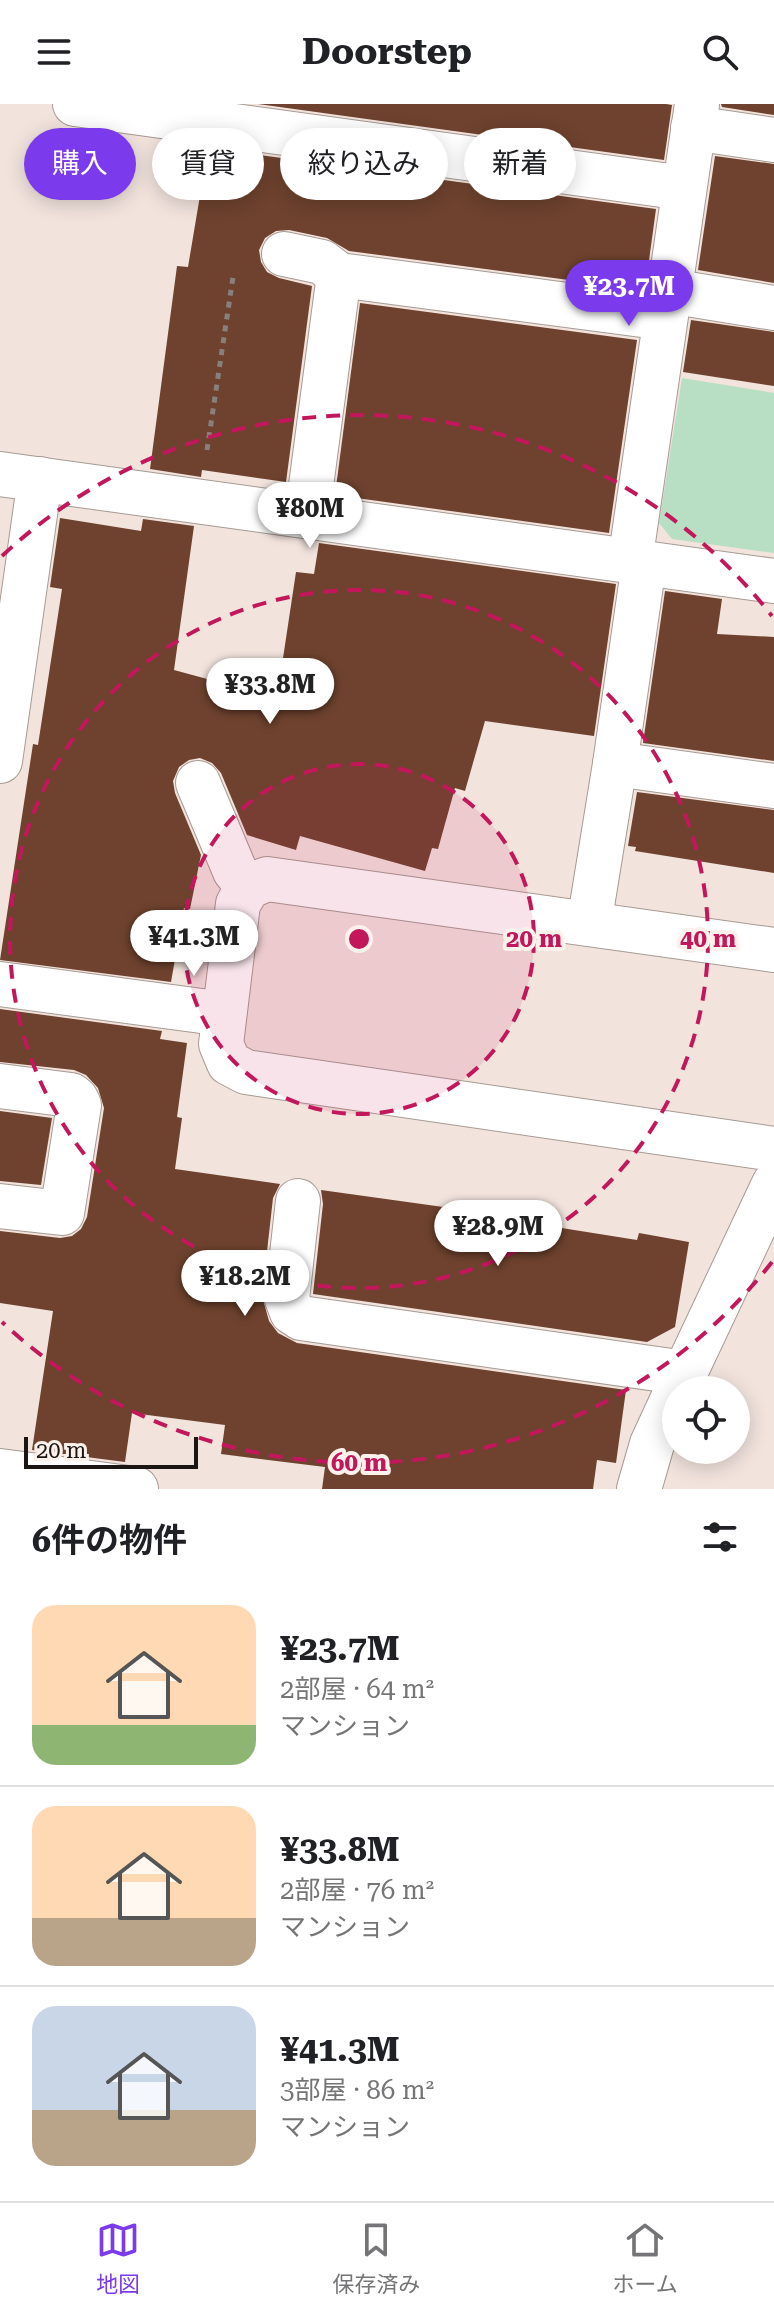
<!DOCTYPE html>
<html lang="ja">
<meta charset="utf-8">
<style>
body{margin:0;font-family:"Roboto Serif","Noto Sans JP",serif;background:#f2f2f2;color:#202124;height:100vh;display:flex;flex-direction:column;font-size:30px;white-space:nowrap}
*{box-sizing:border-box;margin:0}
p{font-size:26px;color:#757577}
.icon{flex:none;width:44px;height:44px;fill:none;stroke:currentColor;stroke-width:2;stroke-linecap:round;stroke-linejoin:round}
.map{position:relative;height:1385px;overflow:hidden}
.details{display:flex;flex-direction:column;background:#fff;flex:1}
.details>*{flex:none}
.hud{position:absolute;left:24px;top:24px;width:726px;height:72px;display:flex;gap:16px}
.tools{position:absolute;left:662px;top:1272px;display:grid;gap:16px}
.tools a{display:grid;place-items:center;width:88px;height:88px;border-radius:50%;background:#fff;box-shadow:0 4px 20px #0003;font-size:40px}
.scale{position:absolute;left:24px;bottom:20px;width:174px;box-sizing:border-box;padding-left:8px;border:4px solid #1b1614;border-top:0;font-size:22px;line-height:28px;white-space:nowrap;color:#1b1614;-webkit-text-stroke:6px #fdf1ec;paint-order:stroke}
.price{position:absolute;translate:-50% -68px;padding:0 18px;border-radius:28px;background:#fff;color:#222;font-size:26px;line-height:52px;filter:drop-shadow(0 2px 4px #0008)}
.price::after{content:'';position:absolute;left:50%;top:48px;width:24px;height:18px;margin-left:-12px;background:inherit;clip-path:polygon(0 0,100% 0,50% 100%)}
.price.current{background:#7c3aed;color:#fff}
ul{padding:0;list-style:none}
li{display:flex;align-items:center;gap:24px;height:200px;padding:0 32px}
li+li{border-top:2px solid #e0e0e0}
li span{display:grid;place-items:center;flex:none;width:224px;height:160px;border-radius:24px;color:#555}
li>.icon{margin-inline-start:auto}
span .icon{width:96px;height:96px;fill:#fffc;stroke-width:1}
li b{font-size:34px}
h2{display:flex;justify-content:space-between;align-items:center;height:96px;padding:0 32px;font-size:34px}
.tag{padding:0 28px;border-radius:36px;background:#fff;box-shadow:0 4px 20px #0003;font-size:28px;line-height:72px}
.tag.current{background:#7c3aed;color:#fff}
header{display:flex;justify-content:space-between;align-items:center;height:104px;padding:0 32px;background:#fff;font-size:36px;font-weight:700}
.dock{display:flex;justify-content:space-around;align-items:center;height:112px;border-top:2px solid #e0e0e0;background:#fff;font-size:22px;color:#757577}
.dock a{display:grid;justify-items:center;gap:4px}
.dock .current{color:#7c3aed}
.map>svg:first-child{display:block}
</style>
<header><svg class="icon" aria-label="menu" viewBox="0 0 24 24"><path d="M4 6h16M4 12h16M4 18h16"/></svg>Doorstep<svg class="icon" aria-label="search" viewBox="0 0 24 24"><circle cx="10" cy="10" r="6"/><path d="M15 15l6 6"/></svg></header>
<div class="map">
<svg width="774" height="1385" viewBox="0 0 774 1385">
<rect width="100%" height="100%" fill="#f2e3dd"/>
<polygon fill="#b8dfc4" points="682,274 774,289 774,449 672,435 659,419"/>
<g fill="#6e422e">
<polygon points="258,0 666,0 672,1 664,56"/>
<polygon points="721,0 774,0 774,11 722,3"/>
<polygon points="208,44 656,105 645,186 349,147 327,134 289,126 276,127 265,134 259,146 261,158 267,168 279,174 312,182 286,378 202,366 201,373 150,365 177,162 188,163"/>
<polygon points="715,52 774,60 774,179 698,166"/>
<polygon points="360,199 637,236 609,429 335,391"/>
<polygon points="691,216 774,228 774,282 683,268"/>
<polygon points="60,414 141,427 143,415 194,422 174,566 277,594 296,468 314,470 319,439 616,480 594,632 485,617 465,687 455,684 438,745 432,744 425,767 300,732 296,746 247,731 221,669 212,659 200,654 189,656 179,663 173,677 175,689 201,751 190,805 184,804 171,878 0,856 33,640 38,641 62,485 50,483"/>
<polygon points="665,487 722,495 717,530 774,533 774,657 643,639"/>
<polygon points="637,688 774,706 774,769 635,747 636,743 628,742"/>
<polygon points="0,905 162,927 160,935 187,939 177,1013 182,1014 175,1065 280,1080 273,1094 262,1192 269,1217 278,1229 297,1239 626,1286 616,1359 597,1356 593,1385 322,1385 325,1363 221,1350 225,1321 132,1309 125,1358 32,1346 53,1207 0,1199 0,1127 60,1134 72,1132 81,1125 87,1113 104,1004 98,984 86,971 74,966 0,958"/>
<polygon points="0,1007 52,1014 41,1081 0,1077"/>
<polygon points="321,1086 472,1107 471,1109 549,1119 549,1122 637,1136 639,1129 689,1138 675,1223 647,1238 313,1190 323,1100"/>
</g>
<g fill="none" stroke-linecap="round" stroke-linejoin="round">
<g stroke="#a79a93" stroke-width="46">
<g id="minor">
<polyline points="75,0 684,84"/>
<polyline points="693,24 774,36"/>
<polyline points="284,150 322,158 339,171 665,214"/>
<polyline points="669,187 774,204"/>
<polyline points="0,370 774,477"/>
<polyline points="307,412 339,171"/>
<polyline points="630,458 697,0"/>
<polyline points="0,657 40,375"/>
<polyline points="615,660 644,460"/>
<polyline points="198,679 235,767 248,783"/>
<polyline points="589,820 615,660 774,682"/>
<polyline points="774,846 267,775 248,783 238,800 221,940 229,959 246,968 774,1045"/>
<polyline points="0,880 224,910"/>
<polyline points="0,982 71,991 76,995 79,1001 62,1109 0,1102"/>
<polyline points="298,1097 287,1195 292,1208 301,1214 685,1269"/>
<polyline points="677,1286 774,1080"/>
<polyline points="0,1367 136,1385"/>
<polyline points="639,1385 652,1340 676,1288"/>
</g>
</g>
<polyline stroke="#897f7b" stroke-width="5" stroke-dasharray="6 6" stroke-linecap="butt" points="207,346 233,173"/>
<use href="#minor" stroke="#fff" stroke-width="44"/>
</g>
<circle cx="359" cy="835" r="175" fill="#c2185b" fill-opacity=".12"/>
<g fill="none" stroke="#c2185b" stroke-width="4" stroke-dasharray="14 10">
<circle cx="359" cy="835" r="175"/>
<circle cx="359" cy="835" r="349"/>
<path d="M772 1158A524 524 0 0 1 2 1218M2 452A524 524 0 0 1 772 512"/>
</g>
<circle cx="359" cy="835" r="12" fill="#c2185b" stroke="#fdf1ec" stroke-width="4"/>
<g font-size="24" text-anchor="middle" font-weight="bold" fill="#c2185b" stroke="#fdf1ec" stroke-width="8" stroke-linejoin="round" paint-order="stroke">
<text x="534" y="843">20 m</text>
<text x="708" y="843">40 m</text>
<text x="359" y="1367">60 m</text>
</g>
</svg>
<div class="tools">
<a><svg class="icon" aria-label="locate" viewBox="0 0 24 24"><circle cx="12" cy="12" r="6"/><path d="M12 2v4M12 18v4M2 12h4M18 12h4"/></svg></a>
</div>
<div class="scale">20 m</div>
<b class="price current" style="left:629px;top:224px">¥23.7M</b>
<b class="price" style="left:310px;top:446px">¥80M</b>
<b class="price" style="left:270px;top:622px">¥33.8M</b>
<b class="price" style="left:194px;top:874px">¥41.3M</b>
<b class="price" style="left:498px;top:1164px">¥28.9M</b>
<b class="price" style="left:245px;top:1214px">¥18.2M</b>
<div class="hud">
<a class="tag current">購入</a>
<a class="tag">賃貸</a>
<a class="tag">絞り込み</a>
<a class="tag">新着</a>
</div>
</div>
<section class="details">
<h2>6件の物件<svg class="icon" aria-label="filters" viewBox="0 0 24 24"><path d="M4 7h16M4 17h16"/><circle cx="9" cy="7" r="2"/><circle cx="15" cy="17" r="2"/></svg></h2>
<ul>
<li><span style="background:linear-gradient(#ffd9b3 75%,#8fb573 0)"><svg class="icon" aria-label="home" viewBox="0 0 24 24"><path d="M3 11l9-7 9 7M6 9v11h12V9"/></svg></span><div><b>¥23.7M</b><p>2部屋 · 64 m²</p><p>マンション</p></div></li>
<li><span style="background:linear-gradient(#ffd9b3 70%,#b9a48a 0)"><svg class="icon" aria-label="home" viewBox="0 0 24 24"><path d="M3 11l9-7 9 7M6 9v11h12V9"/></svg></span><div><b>¥33.8M</b><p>2部屋 · 76 m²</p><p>マンション</p></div></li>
<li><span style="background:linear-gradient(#c9d6e8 65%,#b9a48a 0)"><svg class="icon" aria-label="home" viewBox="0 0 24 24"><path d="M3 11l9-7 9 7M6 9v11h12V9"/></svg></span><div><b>¥41.3M</b><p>3部屋 · 86 m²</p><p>マンション</p></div></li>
</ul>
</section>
<nav class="dock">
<a class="current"><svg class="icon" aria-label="map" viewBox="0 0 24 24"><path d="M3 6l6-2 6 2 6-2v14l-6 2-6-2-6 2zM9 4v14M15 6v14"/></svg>地図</a>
<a><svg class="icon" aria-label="saved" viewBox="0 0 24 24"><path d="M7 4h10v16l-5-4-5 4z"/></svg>保存済み</a>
<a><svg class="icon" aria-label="home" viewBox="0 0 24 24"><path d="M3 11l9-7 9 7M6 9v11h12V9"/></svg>ホーム</a>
</nav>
